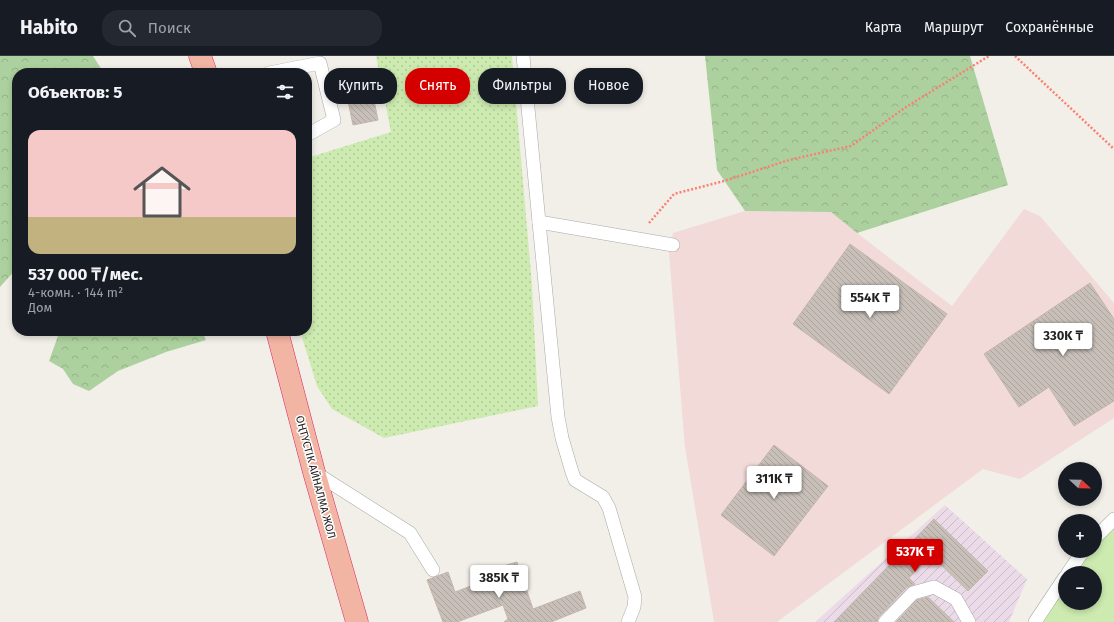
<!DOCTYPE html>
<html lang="ru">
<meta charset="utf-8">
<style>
body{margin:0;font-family:"Fira Sans",sans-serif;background:#242831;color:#f1f3f6;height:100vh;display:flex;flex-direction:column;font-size:15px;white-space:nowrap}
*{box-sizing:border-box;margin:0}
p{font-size:13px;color:#9ea1a6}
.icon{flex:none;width:22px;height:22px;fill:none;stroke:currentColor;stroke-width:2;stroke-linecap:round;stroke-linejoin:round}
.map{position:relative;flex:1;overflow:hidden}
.details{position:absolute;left:12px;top:12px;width:300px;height:268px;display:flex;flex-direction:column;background:#171b24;border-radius:16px;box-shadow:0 2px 6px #0003}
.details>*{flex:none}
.top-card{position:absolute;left:324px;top:12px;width:380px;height:36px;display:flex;gap:8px}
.needle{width:26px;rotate:112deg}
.buttons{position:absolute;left:1058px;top:406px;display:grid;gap:8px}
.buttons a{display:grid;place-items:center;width:44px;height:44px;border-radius:50%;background:#171b24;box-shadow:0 2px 6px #0003;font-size:20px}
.price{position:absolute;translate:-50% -34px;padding:0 9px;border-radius:4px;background:#fff;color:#222;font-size:13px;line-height:26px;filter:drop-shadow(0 1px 2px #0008)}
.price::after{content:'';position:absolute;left:50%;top:24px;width:12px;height:9px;margin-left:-6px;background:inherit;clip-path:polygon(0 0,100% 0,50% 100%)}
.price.active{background:#d40000;color:#fff}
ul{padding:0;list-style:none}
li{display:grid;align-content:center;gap:8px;height:212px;padding:0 16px}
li+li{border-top:1px solid #363941}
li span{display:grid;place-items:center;height:124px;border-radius:12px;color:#555}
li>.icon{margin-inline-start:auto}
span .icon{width:72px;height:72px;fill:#fffc;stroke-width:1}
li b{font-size:17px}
h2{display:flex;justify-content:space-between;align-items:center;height:48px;padding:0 16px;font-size:17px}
.chip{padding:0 14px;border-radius:16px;background:#171b24;box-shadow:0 2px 6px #0003;font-size:14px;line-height:36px}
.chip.active{background:#d40000;color:#fff}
header{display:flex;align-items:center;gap:24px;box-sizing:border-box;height:56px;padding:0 20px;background:#171b24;border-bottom:1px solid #363941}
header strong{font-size:19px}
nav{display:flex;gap:22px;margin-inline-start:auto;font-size:14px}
.search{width:280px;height:36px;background:#242831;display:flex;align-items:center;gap:10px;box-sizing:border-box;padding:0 14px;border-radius:16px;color:#9ea1a6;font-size:15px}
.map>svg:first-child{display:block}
</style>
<header>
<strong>Habito</strong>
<div class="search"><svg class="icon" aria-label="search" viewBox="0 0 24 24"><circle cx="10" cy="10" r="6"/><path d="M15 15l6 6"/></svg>Поиск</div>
<nav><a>Карта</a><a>Маршрут</a><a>Сохранённые</a></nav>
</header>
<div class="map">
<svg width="1114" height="566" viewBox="0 0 1114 566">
<defs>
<pattern id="industrial-furrows" width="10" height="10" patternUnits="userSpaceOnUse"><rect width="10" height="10" fill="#ebdbe8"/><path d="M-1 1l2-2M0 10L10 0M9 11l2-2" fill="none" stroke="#c9bcc7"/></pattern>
<pattern id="grass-dots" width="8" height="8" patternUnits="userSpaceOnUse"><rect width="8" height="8" fill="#cdebb0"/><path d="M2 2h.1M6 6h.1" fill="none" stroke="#b0c997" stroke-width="1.8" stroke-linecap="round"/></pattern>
<pattern id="forest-crowns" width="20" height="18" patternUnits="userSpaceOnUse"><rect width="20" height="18" fill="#add19e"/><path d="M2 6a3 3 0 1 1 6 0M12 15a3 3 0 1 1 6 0" fill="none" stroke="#95b388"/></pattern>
<pattern id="building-back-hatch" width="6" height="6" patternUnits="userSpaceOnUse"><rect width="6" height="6" fill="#c7bfb8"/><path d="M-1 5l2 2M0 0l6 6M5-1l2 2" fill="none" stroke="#aba49e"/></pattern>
</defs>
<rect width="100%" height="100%" fill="#f2efe9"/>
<polygon fill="#f2dad9" points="1024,153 1040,160 1114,247 1114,362 1020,423 983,413 777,566 714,566 685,391 669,197 673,177 745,155 832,156 857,177 952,250"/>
<polygon fill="url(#industrial-furrows)" points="945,449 1027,523 1009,566 815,566"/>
<polygon fill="url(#grass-dots)" points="376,0 512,0 532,229 538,350 384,382 332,353 317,330 300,275 307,275 307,102 391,76"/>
<g fill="url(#forest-crowns)">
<polygon points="0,0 93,0 104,17 17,17 17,212 0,231"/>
<polygon points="705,0 970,0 1008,129 857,177 831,156 745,155 717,114"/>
<polygon points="79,275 202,275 206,284 166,296 118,315 89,335 73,328 63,313 49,305 58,280"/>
</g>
<polygon fill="#cdebb0" points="1114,467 1114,566 1043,566 1065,532 1065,547 1095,547 1095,517 1074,517 1088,495 1095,495 1095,486"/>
<g fill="url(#building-back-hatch)" stroke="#c4b6ab">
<polygon points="371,30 378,64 353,69 346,35"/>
<polygon points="850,188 947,258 889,338 793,268"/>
<polygon points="1090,227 1114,263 1114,345 1074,370 1049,331 1019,351 984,298"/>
<polygon points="774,389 828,430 774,500 721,459"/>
<polygon points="934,463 988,515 968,535 931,499 909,522 915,528 907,531 879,560 877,566 834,566"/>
<polygon points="517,506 533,553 580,535 586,552 551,566 504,566 508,563 503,549 457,566 443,566 427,524 448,516 455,536 500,519 497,512"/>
<polygon points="928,541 954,566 896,566 917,544"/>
</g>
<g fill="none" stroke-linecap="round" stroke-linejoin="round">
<g stroke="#a9a9a9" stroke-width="14">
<g id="service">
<polyline points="523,0 539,166 673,189"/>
<polyline points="269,17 320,7 334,64 307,79"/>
<polyline points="539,166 558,361 562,382 572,416 575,424 603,441 609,452 635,541 634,551 628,566"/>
<polyline points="314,416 410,477 433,514"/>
<polyline points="1095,482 1114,463"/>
<polyline points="1068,517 1083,495"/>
<polyline points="885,566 913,537 934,531 956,543 969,566"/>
<polyline points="1035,566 1065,521"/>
</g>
</g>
<g stroke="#dc2a67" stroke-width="23">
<g id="trunk">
<polyline points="200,0 206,17"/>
<polyline points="277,275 314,416 357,566"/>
</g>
</g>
<g stroke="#fa8072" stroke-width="2.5" stroke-dasharray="2 2" stroke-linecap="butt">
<polyline points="1015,0 1114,93"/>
<polyline points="649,167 674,138 724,125 789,104 851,90 906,51 989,0"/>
</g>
<use href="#service" stroke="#fff" stroke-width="13"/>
<use href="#trunk" stroke="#f2b4a3" stroke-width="22"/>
</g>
<g text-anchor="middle" stroke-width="3" stroke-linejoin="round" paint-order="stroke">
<g font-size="11" fill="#222" stroke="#fff">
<text transform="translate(316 421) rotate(75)" y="4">ОҢТҮСТІК АЙНАЛМА ЖОЛ</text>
</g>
</g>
</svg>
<div class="buttons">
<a><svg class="needle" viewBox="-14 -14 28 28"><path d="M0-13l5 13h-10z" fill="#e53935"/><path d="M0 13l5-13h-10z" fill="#9ea1a6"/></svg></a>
<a>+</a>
<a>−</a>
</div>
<b class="price" style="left:870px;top:263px">554K ₸</b>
<b class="price" style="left:1063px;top:301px">330K ₸</b>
<b class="price" style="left:774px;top:444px">311K ₸</b>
<b class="price active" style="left:915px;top:517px">537K ₸</b>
<b class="price" style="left:499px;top:543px">385K ₸</b>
<div class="top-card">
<a class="chip">Купить</a>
<a class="chip active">Снять</a>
<a class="chip">Фильтры</a>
<a class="chip">Новое</a>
</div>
<section class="details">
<h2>Объектов: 5<svg class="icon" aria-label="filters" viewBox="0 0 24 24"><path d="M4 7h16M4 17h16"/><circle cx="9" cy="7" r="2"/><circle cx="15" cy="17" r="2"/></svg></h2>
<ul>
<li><span style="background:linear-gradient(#f6c9c9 70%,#c2b280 0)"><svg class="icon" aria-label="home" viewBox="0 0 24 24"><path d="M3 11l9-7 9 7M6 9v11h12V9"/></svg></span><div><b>537 000 ₸/мес.</b><p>4-комн. · 144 m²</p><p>Дом</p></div></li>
</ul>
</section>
</div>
